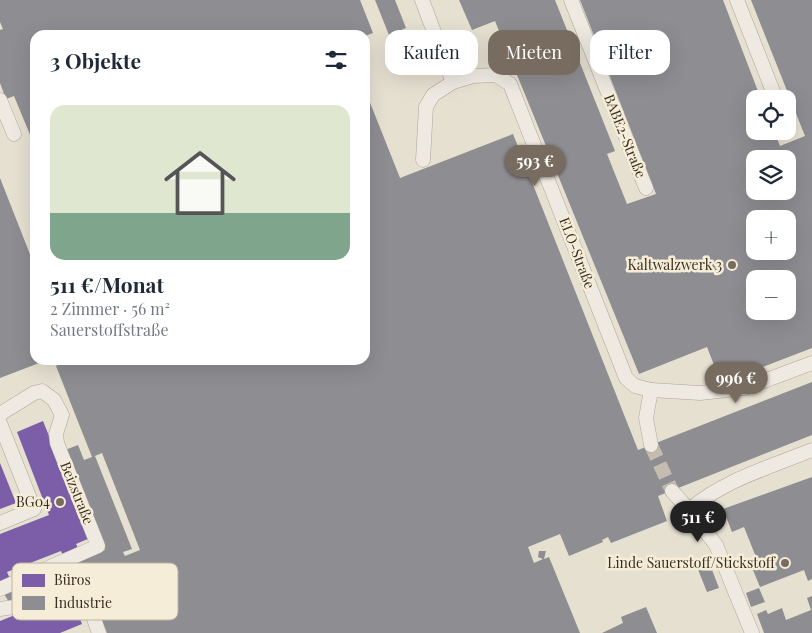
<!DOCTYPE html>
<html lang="de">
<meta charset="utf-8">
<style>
body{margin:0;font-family:"Playfair Display",serif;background:#f6f6f7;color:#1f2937;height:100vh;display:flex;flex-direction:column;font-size:19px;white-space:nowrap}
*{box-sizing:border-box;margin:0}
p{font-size:16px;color:#747a83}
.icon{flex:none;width:28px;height:28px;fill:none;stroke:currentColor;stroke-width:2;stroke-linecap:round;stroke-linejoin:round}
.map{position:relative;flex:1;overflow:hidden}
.panel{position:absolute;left:30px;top:30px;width:340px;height:335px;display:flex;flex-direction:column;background:#fff;border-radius:15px;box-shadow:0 5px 20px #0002}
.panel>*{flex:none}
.top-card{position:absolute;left:385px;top:30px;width:351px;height:45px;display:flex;gap:10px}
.buttons{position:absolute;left:746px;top:90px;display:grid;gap:10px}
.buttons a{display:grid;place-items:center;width:50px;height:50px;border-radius:10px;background:#fff;box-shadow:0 5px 20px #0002;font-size:25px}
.price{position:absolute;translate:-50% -42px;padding:0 11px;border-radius:18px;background:#776c5f;color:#fff;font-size:16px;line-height:32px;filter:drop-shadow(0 1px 2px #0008)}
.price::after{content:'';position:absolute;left:50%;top:30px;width:15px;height:11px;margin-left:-8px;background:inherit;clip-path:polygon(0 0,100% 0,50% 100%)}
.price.active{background:#222;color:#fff}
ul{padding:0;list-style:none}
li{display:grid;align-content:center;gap:10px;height:265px;padding:0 20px}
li+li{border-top:1px solid #e0e1e3}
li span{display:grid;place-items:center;height:155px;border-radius:15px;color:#555}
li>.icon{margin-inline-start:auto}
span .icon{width:90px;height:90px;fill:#fffc;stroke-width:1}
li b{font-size:21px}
h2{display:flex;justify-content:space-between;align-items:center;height:60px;padding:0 20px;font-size:21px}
.pill{padding:0 18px;border-radius:15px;background:#fff;box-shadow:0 5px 20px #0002;font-size:18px;line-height:45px}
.pill.active{background:#776c5f;color:#fff}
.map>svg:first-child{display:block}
</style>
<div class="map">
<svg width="812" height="633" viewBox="0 0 812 633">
<rect width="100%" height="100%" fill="#e6e0d1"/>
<g fill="#7b5ea7">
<polygon points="43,421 90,538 76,544 79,550 63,556 61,551 7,572 10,579 0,583 0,534 49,515 17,432"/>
<polygon points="0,463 16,503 0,509"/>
<polygon points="70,593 82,624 60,633 0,633 0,621"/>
</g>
<g fill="#8d8d92" fill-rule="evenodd">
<polygon points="0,0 360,0 373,33 365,36 35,35 35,135 31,137 14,96 6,99 0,83 0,30 3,29 0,22"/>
<polygon points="375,0 395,0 406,28 389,35"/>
<path d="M 459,0 L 555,0 L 615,151 L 607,154 L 627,204 L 656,194 L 580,0 L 723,0 L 761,99 L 755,99 L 755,131 L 774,131 L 780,146 L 805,136 L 751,0 L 812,0 L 812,348 L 721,383 L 707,347 L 639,374 L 495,21 L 472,30 ZM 755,159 L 788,159 L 788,191 L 755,191 ZM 755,219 L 788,219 L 788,251 L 755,251 ZM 755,279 L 788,279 L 788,311 L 755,311 Z"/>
<path d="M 365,90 L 400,178 L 513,134 L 638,450 L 812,382 L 812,435 L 658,496 L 667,521 L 611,543 L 608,537 L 602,540 L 603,542 L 569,556 L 560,534 L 528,547 L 534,563 L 543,559 L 538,557 L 539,551 L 546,551 L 544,559 L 549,557 L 580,633 L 107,633 L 84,575 L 74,580 L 69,565 L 105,550 L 65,450 L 78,445 L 84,460 L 92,457 L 56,366 L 66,360 L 365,360 ZM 102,453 L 140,550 L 125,556 L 123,552 L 132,549 L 95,456 Z"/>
<polygon points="0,178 35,267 35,360 47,360 0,378"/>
<polygon points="812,477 812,579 808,581 804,570 760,587 753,570 760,567 744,527 732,532 723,509"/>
<polygon points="709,562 719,588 707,592 697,567"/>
<polygon points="53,568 57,576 9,602 4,594"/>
<polygon points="759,588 765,602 751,607 746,593"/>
<polygon points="812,596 812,633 764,633 757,614 766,610 768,614 782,608 786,620 811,610 807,598"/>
<polygon points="646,607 657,633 602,633 623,623 621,617"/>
</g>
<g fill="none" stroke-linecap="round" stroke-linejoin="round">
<polyline stroke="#c4bcae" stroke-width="14" stroke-dasharray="14 7" stroke-linecap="butt" points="651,445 672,491"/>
<g stroke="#aba599" stroke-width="15">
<g id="minor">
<polyline points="422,0 453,82 473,76 496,75 510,84 626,378 635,386 651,390 700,393 745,388 812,363"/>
<polyline points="571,0 646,188"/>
<polyline points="737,0 776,99"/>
<polyline points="0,100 14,134"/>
<polyline points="788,128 788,130"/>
<polyline points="423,160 426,107 433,95 453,82"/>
<polyline points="0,414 34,393 42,391 54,400 62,415 56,434 57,443 98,546 0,589"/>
<polyline points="0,423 34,509 0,523"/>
<polyline points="651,445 646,418 651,390"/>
<polyline points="672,491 689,510"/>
<path d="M 0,609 L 27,605 L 74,588 C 88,592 94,621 99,633"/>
<path d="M 752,633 L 716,545 L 689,510 C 724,480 770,467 812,450"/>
</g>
</g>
<use href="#minor" stroke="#eeeae2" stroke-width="14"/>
</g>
<g fill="#776c5f" stroke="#f5edd8" stroke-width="2">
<circle cx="732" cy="265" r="5"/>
<circle cx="60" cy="502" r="5"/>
<circle cx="785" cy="563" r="5"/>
</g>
<g text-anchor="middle" stroke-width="5" stroke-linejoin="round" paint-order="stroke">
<g font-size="14" fill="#3b2e21" stroke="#f5edd8">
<text transform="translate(625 136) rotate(68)" y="5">BABE2-Straße</text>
<text transform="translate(577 253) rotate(69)" y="5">ELO-Straße</text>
<text transform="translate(77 493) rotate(68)" y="5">Beizstraße</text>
</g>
<g font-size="14" fill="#3b2e21" stroke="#f5edd8" text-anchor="end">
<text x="722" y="270">Kaltwalzwerk 3</text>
<text x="50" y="507">BG04</text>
<text x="775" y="568">Linde Sauerstoff/Stickstoff</text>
</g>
</g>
<rect x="12" y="563" width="166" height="57" rx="8" fill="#f5edd8" stroke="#bdb4a1" stroke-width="1"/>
<rect x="22" y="574" width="23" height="13" fill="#7b5ea7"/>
<rect x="22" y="596" width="23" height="14" fill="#8d8d92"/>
<g font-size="14" fill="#3b2e21">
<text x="54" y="585">Büros</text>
<text x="54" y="608">Industrie</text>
</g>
</svg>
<div class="buttons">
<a><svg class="icon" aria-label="locate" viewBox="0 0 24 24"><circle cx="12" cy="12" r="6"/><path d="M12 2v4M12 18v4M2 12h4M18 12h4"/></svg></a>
<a><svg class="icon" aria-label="layers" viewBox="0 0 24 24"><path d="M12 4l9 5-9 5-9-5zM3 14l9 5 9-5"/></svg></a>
<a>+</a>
<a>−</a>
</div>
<b class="price" style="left:535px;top:187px">593 €</b>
<b class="price" style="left:736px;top:404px">996 €</b>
<b class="price active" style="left:698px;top:543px">511 €</b>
<div class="top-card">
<a class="pill">Kaufen</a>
<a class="pill active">Mieten</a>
<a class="pill">Filter</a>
</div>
<section class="panel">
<h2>3 Objekte<svg class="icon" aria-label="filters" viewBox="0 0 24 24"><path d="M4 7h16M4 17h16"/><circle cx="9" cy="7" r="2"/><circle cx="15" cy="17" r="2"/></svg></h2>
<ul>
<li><span style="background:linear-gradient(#dfe7d0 70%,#7fa58c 0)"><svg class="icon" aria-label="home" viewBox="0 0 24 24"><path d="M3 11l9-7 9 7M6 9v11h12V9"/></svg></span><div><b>511 €/Monat</b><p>2 Zimmer · 56 m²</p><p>Sauerstoffstraße</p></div></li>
</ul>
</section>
</div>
